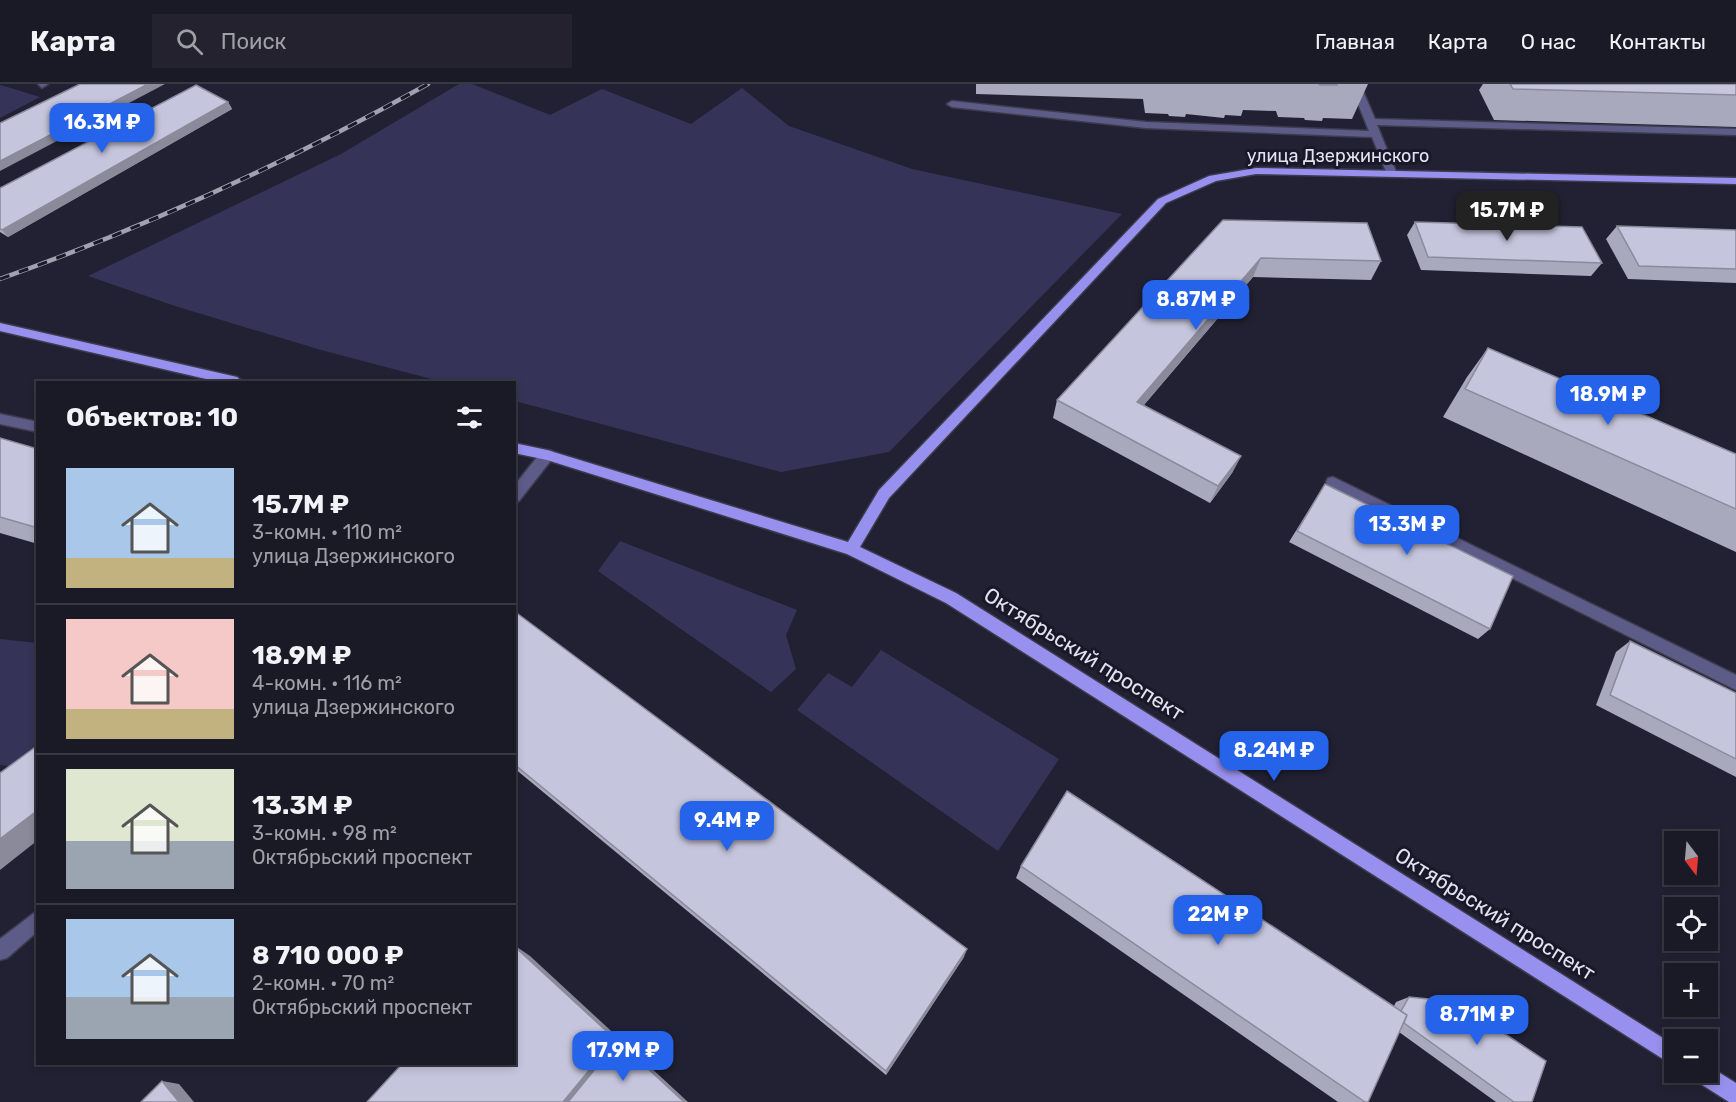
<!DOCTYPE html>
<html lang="ru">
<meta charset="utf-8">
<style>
body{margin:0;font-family:Rubik,sans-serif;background:#23222e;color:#f1f3f6;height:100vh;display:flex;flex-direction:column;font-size:22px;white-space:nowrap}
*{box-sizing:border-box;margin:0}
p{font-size:20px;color:#9fa0a7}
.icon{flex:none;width:33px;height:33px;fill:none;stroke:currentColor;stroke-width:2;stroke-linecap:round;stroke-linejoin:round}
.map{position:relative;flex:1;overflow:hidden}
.side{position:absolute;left:36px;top:297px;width:480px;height:684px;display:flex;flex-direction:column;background:#1a1926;border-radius:0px;box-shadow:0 3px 9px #0003,0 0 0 2px #383843}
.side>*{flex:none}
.needle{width:39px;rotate:164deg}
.tools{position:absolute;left:1664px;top:747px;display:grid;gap:12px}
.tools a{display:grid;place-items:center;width:54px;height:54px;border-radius:0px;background:#1a1926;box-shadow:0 3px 9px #0003,0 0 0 2px #383843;font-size:30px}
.price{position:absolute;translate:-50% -51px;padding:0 14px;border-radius:12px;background:#2563eb;color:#fff;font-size:20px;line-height:39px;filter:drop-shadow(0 2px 3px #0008)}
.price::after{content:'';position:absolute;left:50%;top:36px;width:18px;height:14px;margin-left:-9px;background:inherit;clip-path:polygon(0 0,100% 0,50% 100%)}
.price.on{background:#222;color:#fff}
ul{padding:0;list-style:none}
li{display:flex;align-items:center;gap:18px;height:150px;padding:0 30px}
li+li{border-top:2px solid #383843}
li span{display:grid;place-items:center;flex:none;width:168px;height:120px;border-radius:0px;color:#555}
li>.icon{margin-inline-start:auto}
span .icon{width:72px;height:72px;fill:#fffc;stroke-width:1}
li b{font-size:26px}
h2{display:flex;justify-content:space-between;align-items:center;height:72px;padding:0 30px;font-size:26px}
header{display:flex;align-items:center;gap:36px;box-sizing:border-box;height:84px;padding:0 30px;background:#1a1926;border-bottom:2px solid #383843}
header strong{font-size:28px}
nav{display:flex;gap:33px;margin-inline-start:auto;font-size:21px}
.search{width:420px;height:54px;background:#23222e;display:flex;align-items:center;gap:15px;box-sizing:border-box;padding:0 21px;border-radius:0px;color:#9fa0a7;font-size:22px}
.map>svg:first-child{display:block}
</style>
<header>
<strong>Карта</strong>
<div class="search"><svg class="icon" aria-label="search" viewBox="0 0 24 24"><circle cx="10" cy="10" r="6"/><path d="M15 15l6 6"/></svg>Поиск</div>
<nav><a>Главная</a><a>Карта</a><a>О нас</a><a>Контакты</a></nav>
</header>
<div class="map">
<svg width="1736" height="1018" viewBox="0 0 1736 1018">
<rect width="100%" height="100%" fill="#222133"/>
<g fill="#363359">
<polygon points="459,0 472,0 550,31 602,5 691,40 742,4 789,42 912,85 1122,130 889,368 781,388 515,317 514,298 443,298 321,266 175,222 88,192 341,70"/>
<polygon points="0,1 4,2 40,13 0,34"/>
<polygon points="620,457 797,526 786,551 796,585 771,608 598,487"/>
<polygon points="0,555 37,559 37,660 9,682 0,681"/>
<polygon points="881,566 1059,675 998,767 797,626 828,589 852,603"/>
</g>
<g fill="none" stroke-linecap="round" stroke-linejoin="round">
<g stroke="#3d3c4d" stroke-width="3">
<g id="minor">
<polygon points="38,0 48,0 42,4"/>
<polygon points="1350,0 1360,0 1375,35 1736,45 1736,51 1377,41 1397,90 1392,93 1387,90 1372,53 1146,44 952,23 947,20 952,17 1146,38 1369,47"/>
<polygon points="0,330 38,338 38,348 0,340"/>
<polygon points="547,366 552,367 554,371 552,375 519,417 514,418 514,402 542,367"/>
<polygon points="1333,393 1736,591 1736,606 1328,402 1326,398 1328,394"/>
<polygon points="38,826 38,847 7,874 0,876 0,855"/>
</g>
</g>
<g stroke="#3d3c4d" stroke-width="3">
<g id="major">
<polygon points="1256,84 1736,94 1736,100 1256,90 1216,97 1166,119 889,414 860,463 956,509 1674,961 1674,982 946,519 847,470 547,376 514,369 514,359 547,366 848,458 879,406 1158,115 1209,92"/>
<polygon points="0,239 237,293 243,298 219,298 0,247"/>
<polygon points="1707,981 1736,999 1736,1018 1729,1018 1693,995 1690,988 1707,988"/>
</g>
</g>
<use href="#minor" fill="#5d5b88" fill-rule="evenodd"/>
<use href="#major" fill="#9890ee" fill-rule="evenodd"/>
<g stroke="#a1a1af" stroke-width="4.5">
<path id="rail" d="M 0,195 C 149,142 290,77 428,0"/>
</g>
<use href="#rail" stroke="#191829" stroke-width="3" stroke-dasharray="10" stroke-linecap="butt"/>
</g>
<g fill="#a9a9be">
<polygon points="976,0 1368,0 1352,35 1323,34 1322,37 1305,36 1304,34 1278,33 1276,27 1243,26 1241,32 1225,31 1224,34 1186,30 1185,33 1169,32 1168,30 1145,29 1143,15 976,10"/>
<polygon points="1483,0 1736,0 1736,43 1494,36 1479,6"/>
<polygon points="228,18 232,25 8,153 0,148 0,104"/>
<polygon points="1223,136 1381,177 1371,196 1253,193 1144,321 1241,372 1232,389 1210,419 1053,334 1057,316"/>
<polygon points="1415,138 1602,179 1591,192 1421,186 1407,151"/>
<polygon points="1617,142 1736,146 1736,199 1628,195 1606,155"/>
<polygon points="1488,264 1736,370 1736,468 1443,333 1467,293"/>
<polygon points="0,354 38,365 38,460 0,449"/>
<polygon points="1325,400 1490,545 1478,555 1289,458"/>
<polygon points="514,527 964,873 886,991 514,684"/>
<polygon points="1630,557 1736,609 1736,693 1596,621 1616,568"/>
<polygon points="1021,782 1394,922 1396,918 1409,913 1532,1018 1496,1018 1399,948 1368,1018 1338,1018 1016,794"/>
</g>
<g fill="#8a8a9b">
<polygon points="148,0 165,0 0,87 0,77"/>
<polygon points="228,18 232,25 8,153 2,146"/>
<polygon points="1261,174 1253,193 1131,336 1137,318"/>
<polygon points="1241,372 1232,389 1210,419 1218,402"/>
<polygon points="38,726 38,756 0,786 0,755"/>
<polygon points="514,861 530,872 688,1018 563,1018"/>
<polygon points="967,865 964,873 886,991 886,987"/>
<polygon points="162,997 179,1000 194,1018 179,1018"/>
</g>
<g fill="#c5c5dd" stroke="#8a8a9b" stroke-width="1.5">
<polygon points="80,0 148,0 0,77 0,39"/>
<polygon points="1319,0 1337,0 1337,1 1320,1"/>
<polygon points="1510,0 1736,0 1736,11 1513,5"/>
<polygon points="196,1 228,18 2,146 0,145 0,104"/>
<polygon points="1223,136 1367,139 1381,177 1261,174 1137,318 1241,372 1218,402 1057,316"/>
<polygon points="1415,138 1582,143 1602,179 1428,173"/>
<polygon points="1617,142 1736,146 1736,185 1639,182"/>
<polygon points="1488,264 1736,370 1736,425 1465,305"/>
<polygon points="0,354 38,365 38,444 0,433"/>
<polygon points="1325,400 1513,492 1490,545 1297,447"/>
<polygon points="514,527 967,865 886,987 514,680"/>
<polygon points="1630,557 1736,609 1736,675 1610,611"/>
<polygon points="38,661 38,726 0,755 0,689"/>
<polygon points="1067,707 1407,931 1368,1018 1365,1018 1021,782"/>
<polygon points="514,862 615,955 563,1018 367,1018 402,980 514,980"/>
<polygon points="1409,913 1457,918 1546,977 1532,1018 1514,1018 1404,939 1407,931 1401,927"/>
<polygon points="618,957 684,1018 568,1018"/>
<polygon points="162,997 179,1018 141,1018"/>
</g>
<g text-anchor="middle" stroke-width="6" stroke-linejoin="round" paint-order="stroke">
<g font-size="18" fill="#e3e3ef" stroke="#191829">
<text x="1338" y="78">улица Дзержинского</text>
</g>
<g font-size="21" fill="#e3e3ef" stroke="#191829">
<text transform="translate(1084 570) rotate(32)" y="7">Октябрьский проспект</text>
<text transform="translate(1495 830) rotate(32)" y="7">Октябрьский проспект</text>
</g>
</g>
</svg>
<div class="tools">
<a><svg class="needle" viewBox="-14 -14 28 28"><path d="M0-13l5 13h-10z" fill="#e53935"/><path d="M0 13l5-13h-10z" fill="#9fa0a7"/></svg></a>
<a><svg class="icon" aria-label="locate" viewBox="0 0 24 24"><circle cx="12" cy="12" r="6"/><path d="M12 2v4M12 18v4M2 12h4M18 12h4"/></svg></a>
<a>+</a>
<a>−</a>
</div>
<b class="price" style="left:102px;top:70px">16.3M ₽</b>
<b class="price on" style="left:1507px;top:158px">15.7M ₽</b>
<b class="price" style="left:1196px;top:247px">8.87M ₽</b>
<b class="price" style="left:1608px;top:342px">18.9M ₽</b>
<b class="price" style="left:1407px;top:472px">13.3M ₽</b>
<b class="price" style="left:1274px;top:698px">8.24M ₽</b>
<b class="price" style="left:727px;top:768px">9.4M ₽</b>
<b class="price" style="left:1218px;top:862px">22M ₽</b>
<b class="price" style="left:1477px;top:962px">8.71M ₽</b>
<b class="price" style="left:623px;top:998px">17.9M ₽</b>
<section class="side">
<h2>Объектов: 10<svg class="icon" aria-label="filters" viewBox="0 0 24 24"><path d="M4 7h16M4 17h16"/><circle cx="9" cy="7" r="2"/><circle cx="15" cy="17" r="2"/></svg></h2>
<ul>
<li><span style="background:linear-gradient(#a9c7e8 75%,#c2b280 0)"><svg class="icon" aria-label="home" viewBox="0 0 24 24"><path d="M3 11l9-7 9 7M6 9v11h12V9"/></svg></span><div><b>15.7M ₽</b><p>3-комн. · 110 m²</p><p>улица Дзержинского</p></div></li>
<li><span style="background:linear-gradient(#f6c9c9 75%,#c2b280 0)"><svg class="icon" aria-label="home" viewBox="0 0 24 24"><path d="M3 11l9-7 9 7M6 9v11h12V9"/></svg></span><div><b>18.9M ₽</b><p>4-комн. · 116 m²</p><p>улица Дзержинского</p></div></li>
<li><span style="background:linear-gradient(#dfe7d0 60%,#9aa5b1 0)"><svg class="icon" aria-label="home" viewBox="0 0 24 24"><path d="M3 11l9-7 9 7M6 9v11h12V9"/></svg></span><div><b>13.3M ₽</b><p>3-комн. · 98 m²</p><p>Октябрьский проспект</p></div></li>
<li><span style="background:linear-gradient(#a9c7e8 65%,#9aa5b1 0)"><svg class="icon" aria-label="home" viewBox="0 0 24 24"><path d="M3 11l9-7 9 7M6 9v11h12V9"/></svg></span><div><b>8 710 000 ₽</b><p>2-комн. · 70 m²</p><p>Октябрьский проспект</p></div></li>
</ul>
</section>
</div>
